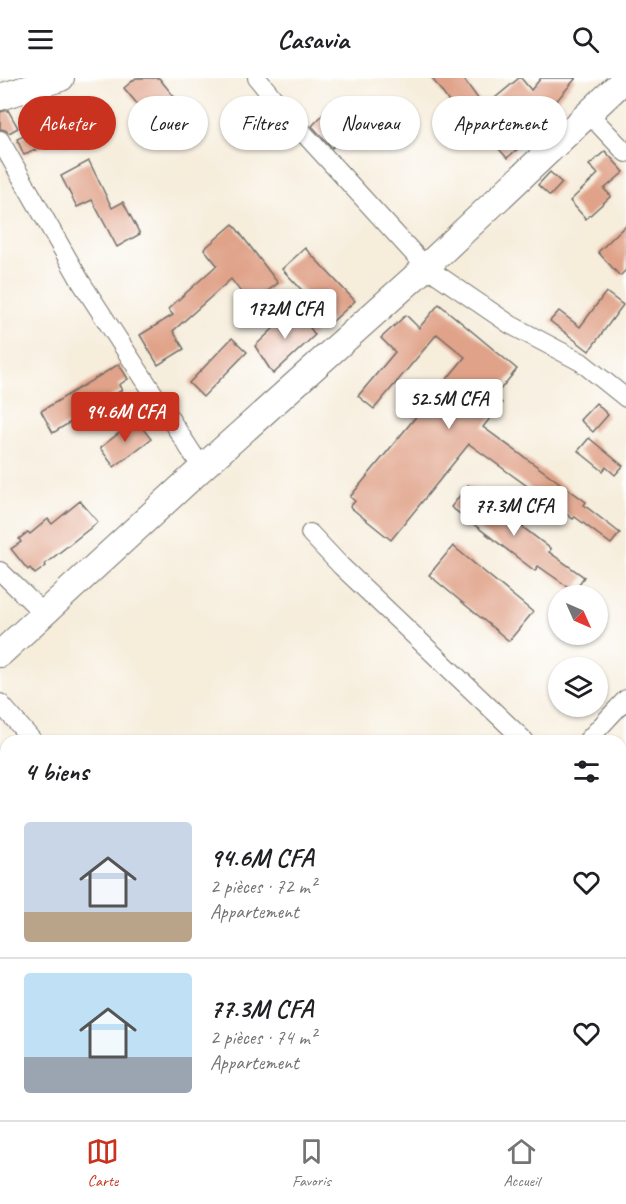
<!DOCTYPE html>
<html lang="fr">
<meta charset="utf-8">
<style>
body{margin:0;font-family:Caveat,sans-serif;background:#f2f2f2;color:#202124;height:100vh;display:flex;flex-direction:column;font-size:22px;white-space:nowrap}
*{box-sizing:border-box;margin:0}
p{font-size:20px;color:#757577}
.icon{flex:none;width:33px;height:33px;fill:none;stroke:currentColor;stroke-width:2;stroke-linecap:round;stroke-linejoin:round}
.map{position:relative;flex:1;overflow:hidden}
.panel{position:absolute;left:0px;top:657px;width:627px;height:386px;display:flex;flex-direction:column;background:#fff;border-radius:18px 18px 0 0;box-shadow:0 2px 4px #0004}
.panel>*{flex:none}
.banner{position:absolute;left:18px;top:18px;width:591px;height:54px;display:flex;gap:12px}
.needle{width:39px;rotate:135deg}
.buttons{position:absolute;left:548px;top:507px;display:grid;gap:12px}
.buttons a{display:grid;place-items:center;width:60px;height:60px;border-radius:50%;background:#fff;box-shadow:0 2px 4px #0004;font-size:30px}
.price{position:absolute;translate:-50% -51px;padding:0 14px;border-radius:6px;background:#fff;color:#222;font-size:20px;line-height:39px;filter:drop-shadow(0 2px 3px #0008)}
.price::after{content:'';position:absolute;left:50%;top:36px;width:18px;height:14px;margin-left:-9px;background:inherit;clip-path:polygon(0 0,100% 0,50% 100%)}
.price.selected{background:#c8321e;color:#fff}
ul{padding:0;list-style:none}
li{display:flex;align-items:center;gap:18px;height:150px;padding:0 24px}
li+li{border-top:2px solid #e0e0e0}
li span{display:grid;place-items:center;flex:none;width:168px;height:120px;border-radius:6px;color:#555}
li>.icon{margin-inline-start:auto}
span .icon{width:72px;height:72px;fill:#fffc;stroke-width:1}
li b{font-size:26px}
h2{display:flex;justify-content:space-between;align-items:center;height:72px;padding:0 24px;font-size:26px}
.pill{padding:0 21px;border-radius:27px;background:#fff;box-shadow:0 2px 4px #0004;font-size:21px;line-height:54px}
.pill.selected{background:#c8321e;color:#fff}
header{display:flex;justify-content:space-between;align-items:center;height:78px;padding:0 24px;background:#fff;font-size:27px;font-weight:700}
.menu{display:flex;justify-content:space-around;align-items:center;height:84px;border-top:2px solid #e0e0e0;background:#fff;font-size:16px;color:#757577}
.menu a{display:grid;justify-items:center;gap:3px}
.menu .selected{color:#c8321e}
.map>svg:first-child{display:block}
</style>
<header><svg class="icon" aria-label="menu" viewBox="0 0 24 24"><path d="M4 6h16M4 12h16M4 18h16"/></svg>Casavia<svg class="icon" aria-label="search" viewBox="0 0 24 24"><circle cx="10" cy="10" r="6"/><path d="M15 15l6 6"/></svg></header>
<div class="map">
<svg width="626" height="1042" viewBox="0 0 626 1042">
<rect width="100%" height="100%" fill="#fff"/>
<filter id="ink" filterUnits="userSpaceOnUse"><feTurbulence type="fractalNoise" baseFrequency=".0167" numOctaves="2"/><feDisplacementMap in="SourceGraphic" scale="12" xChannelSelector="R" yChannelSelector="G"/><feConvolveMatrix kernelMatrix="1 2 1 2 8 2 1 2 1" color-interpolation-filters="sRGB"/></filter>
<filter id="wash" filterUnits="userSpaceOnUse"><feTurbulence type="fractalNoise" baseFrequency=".008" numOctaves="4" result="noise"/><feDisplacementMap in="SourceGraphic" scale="24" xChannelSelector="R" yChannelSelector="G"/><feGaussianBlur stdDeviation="1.35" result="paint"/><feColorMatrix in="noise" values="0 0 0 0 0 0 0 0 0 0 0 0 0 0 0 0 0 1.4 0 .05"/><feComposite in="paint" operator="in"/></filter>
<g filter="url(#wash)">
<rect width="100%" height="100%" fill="#f6eddb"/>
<g id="blocks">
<g fill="#e0a288">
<polygon points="136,0 159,0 183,30 158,51 124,10"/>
<polygon points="432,0 463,0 484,29 519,0 521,0 531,12 541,0 576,0 548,33 554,40 524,64 525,65 507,80 466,34 459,38"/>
<polygon points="335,24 356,45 332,70 312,48"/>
<polygon points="8,32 18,50 9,55 5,52 0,51 0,34"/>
<polygon points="67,36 83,53 67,68 60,61 24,77 17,61 38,51 41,60"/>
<polygon points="605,73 624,94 604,111 611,118 586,141 570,123 598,96 589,87"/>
<polygon points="89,83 112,130 123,124 140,156 117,169 92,122 77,129 61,98"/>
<polygon points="550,94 562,105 550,118 538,107"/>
<polygon points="233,146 278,205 250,226 231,201 173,253 184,271 158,287 140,257 173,237 168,231 217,187 204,171"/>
<polygon points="626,147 626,192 620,198 598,174"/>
<polygon points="305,170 355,223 332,244 282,191"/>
<polygon points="606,214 623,227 589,273 550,243 559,233 580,249"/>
<polygon points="439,226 517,291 494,319 502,325 483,349 586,424 584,427 620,455 611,466 575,439 573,441 469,366 391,462 350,429 355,423 350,419 465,279 437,256 374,331 358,318 395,274 381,260 406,237 419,250"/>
<polygon points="296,229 315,257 273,296 255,268"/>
<polygon points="232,260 247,274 203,319 189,305"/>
<polygon points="119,286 128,301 119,307 122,312 53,355 41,333"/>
<polygon points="596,325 608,337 593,354 580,342"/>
<polygon points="136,342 151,361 114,389 100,370"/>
<polygon points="589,360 623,388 615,397 606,389 603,393 578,373"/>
<polygon points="468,407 551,471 549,474 584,499 574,513 538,488 535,493 451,429"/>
<polygon points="80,423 98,444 45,486 46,488 35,496 30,490 28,492 11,471 21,464 19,461 28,454 30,456 48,441 52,446"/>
<polygon points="453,468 533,534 509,563 429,497"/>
</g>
</g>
</g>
<g filter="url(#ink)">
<use href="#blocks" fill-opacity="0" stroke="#726f69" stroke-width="1.5"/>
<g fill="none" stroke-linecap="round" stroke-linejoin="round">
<g stroke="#726f69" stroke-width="20">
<g id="street">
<polyline points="257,0 287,37 426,189 511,247 581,284 626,320"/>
<polyline points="589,36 626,75"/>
<polyline points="0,62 81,204 202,390"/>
<polyline points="310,455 341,488 525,663"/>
<polyline points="0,493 44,536"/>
<polyline points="0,625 33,663"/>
<polyline points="587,663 626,621"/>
<polyline points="0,809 6,816"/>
<polyline points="621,887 626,881"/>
<polyline points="0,955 6,960"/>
<polyline points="89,1036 95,1042"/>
<polyline points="303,1036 308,1042"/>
<polyline points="525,1036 533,1042"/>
<polyline points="236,1042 242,1036"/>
<polyline points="495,1042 500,1036"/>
</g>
</g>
<g stroke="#726f69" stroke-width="28">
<g id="secondary">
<polyline points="0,19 61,0"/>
<polyline points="0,576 202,390 426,189 626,0"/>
</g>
</g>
<use href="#street" stroke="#fff" stroke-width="18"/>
<use href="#secondary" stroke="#fff" stroke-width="26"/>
</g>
</g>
</svg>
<div class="buttons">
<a><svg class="needle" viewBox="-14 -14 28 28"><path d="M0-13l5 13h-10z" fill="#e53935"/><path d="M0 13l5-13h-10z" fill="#757577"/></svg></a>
<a><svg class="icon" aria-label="layers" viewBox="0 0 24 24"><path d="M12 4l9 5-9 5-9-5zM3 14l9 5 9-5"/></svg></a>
</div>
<b class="price" style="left:285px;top:262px">172M CFA</b>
<b class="price" style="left:449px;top:352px">52.5M CFA</b>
<b class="price selected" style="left:125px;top:365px">94.6M CFA</b>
<b class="price" style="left:514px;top:459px">77.3M CFA</b>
<div class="banner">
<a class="pill selected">Acheter</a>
<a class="pill">Louer</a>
<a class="pill">Filtres</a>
<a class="pill">Nouveau</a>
<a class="pill">Appartement</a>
</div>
<section class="panel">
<h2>4 biens<svg class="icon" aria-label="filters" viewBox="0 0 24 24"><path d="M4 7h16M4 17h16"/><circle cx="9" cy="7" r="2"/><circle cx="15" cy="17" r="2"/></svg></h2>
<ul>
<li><span style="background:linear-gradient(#c9d6e8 75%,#b9a48a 0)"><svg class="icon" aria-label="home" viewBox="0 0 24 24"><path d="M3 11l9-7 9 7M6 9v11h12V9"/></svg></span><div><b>94.6M CFA</b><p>2 pièces · 72 m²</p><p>Appartement</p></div><svg class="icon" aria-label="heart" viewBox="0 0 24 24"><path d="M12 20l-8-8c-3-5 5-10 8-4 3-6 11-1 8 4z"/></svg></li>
<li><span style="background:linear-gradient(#bfe0f5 70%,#9aa5b1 0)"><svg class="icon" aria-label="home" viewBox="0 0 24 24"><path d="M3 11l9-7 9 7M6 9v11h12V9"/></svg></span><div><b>77.3M CFA</b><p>2 pièces · 74 m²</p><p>Appartement</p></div><svg class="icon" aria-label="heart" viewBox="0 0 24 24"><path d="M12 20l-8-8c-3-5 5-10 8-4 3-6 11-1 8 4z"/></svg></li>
</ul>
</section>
</div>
<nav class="menu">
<a class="selected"><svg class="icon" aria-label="map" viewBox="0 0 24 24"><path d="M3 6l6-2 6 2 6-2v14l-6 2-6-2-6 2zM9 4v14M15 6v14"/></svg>Carte</a>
<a><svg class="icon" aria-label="saved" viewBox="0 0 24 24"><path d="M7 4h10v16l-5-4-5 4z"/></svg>Favoris</a>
<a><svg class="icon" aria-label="home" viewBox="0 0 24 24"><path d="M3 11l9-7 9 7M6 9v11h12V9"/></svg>Accueil</a>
</nav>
